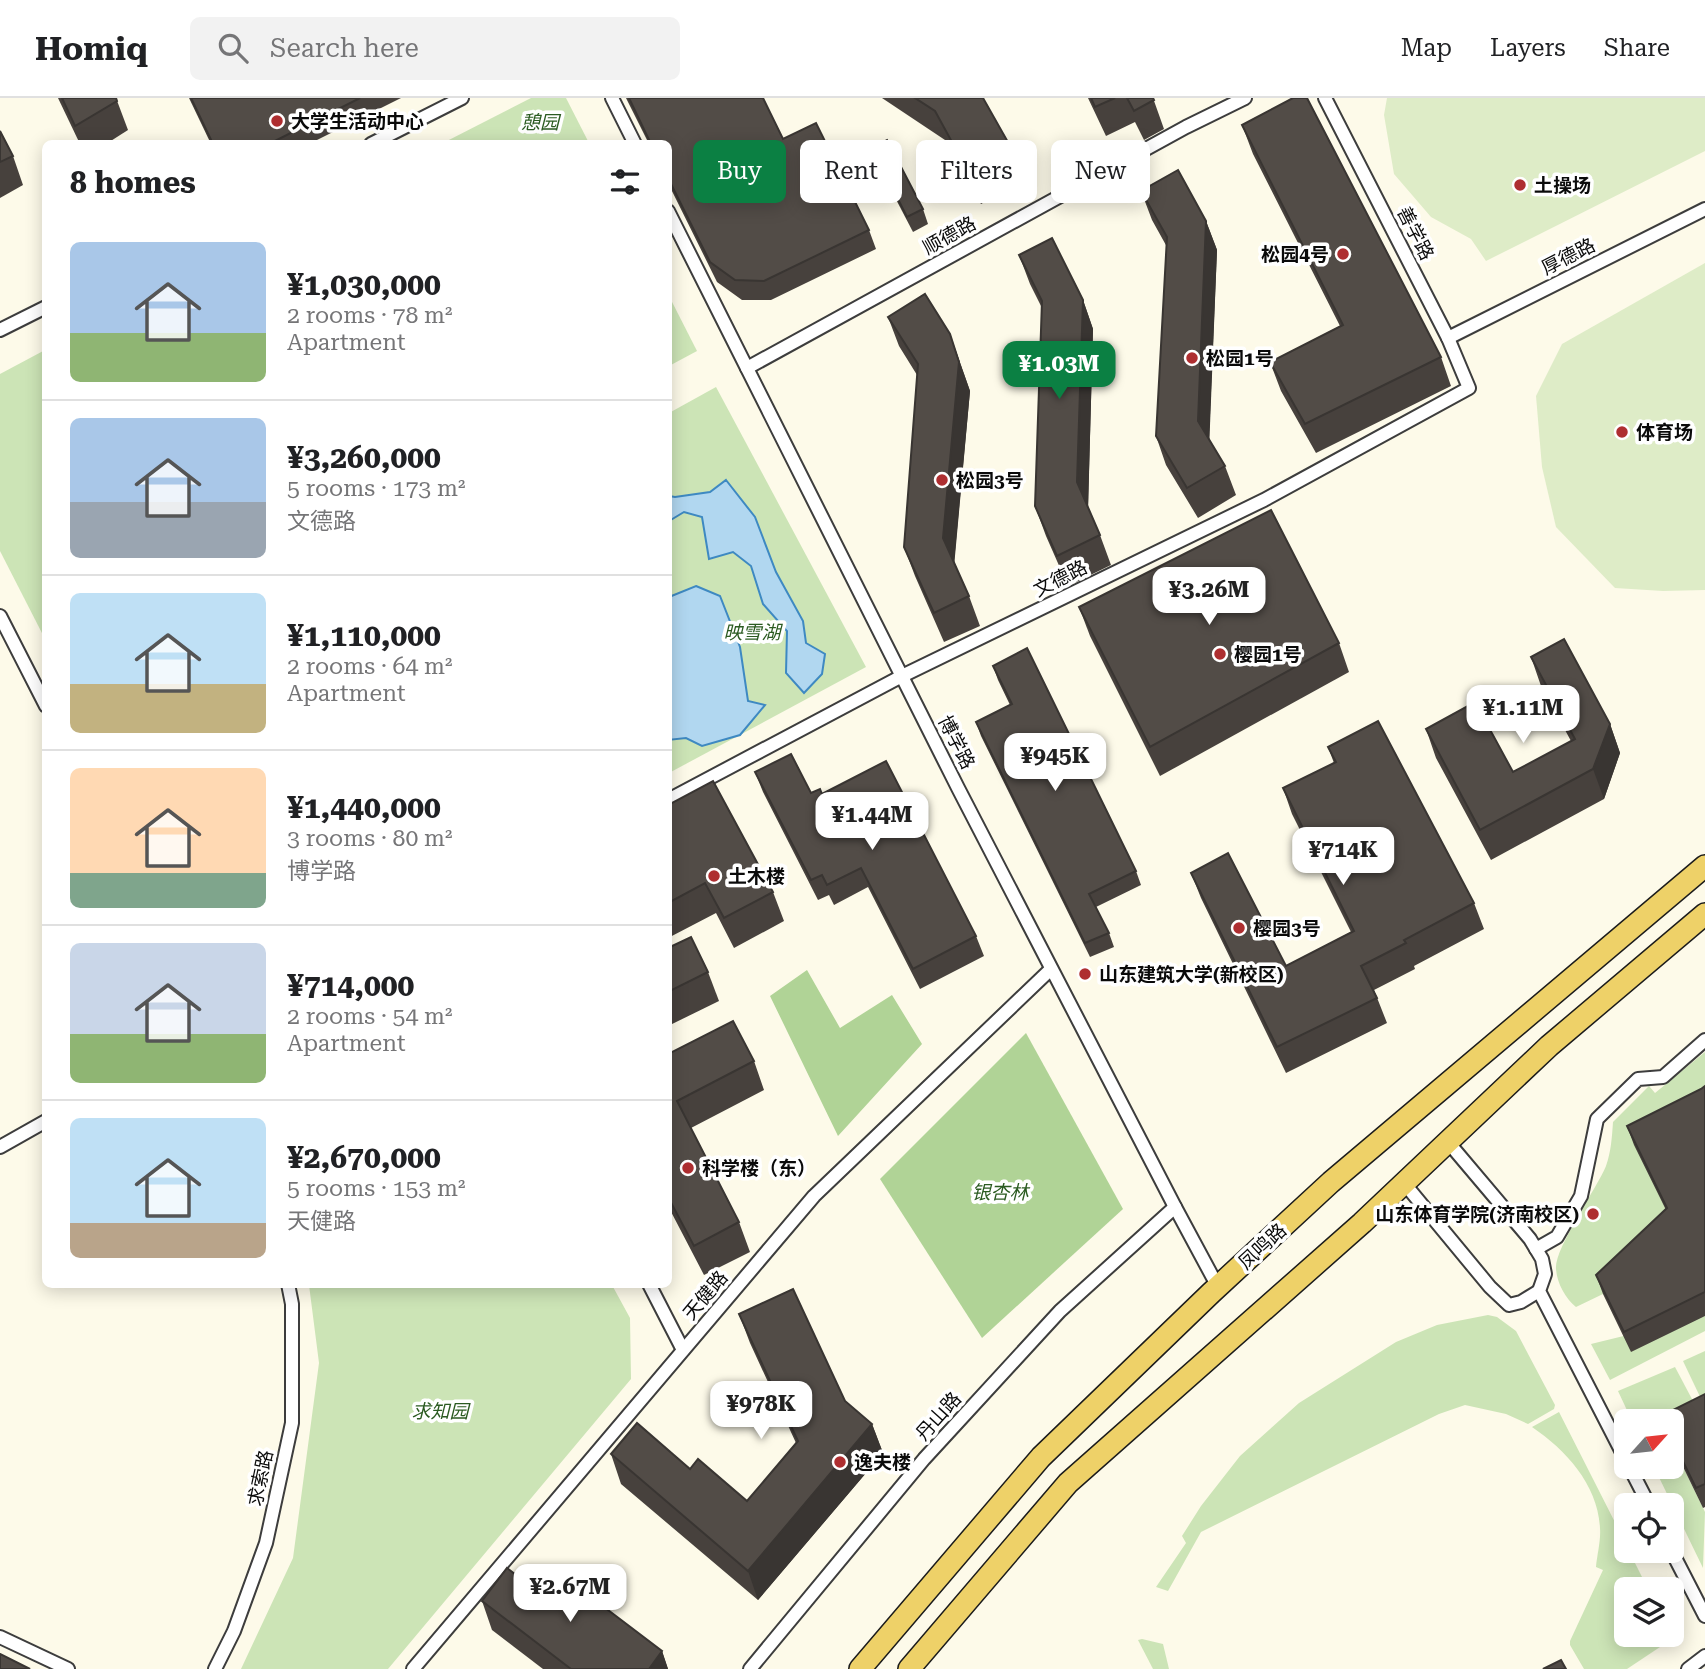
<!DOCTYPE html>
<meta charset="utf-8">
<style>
body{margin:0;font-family:"Roboto Serif","Noto Sans SC",serif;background:#f2f2f2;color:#202124;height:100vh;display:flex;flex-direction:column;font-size:26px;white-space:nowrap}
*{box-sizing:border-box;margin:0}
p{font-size:23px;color:#757577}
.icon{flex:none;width:38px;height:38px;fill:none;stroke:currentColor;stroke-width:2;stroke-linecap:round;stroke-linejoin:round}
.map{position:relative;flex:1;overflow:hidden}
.drawer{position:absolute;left:42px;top:42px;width:630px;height:1148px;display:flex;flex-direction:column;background:#fff;border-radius:10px;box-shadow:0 4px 18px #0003}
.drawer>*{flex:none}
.guide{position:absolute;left:693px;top:42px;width:665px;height:63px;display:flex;gap:14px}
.needle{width:46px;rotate:63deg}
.fabs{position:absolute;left:1614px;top:1311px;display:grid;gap:14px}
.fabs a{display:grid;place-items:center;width:70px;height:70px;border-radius:10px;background:#fff;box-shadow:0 4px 18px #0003;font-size:35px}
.price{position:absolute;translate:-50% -60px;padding:0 16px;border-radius:14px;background:#fff;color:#222;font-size:23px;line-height:46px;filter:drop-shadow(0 2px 4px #0008)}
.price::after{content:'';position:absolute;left:50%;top:42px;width:21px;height:16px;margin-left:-10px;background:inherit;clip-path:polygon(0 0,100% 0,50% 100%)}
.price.current{background:#0b8043;color:#fff}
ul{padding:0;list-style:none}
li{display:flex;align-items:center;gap:21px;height:175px;padding:0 28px}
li+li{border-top:2px solid #e0e0e0}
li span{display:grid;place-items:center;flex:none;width:196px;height:140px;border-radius:10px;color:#555}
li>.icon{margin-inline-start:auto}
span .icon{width:84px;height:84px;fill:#fffc;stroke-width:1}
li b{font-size:30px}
h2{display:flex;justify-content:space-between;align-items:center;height:84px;padding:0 28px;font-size:30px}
.tag{padding:0 24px;border-radius:10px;background:#fff;box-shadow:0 4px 18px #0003;font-size:24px;line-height:63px}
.tag.current{background:#0b8043;color:#fff}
header{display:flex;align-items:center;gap:42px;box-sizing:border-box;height:98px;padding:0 35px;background:#fff;border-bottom:2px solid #e0e0e0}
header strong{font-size:33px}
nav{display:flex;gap:38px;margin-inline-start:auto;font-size:24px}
.search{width:490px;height:63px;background:#f2f2f2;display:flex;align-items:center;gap:18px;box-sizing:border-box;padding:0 24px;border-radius:10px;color:#757577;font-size:26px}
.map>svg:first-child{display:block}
</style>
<header>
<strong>Homiq</strong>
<div class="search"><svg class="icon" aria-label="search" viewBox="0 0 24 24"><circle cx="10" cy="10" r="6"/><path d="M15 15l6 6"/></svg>Search here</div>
<nav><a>Map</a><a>Layers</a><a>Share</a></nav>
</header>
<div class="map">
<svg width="1705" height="1571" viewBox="0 0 1705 1571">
<rect width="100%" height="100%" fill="#fdfae9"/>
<g fill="#cce4b6">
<polygon points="531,0 566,0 589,45 443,45"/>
<polygon points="669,198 697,253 669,268 668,268"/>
<polygon points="45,252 45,541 0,453 0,276"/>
<polygon points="716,289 866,569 669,675 669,315"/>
<path d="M 1705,954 L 1705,1012 L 1675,1130 L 1603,1196 L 1576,1209 C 1565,1200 1557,1185 1556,1171 C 1554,1151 1597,1090 1606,1068 C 1611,1054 1612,1039 1613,1024 L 1649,988 L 1655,995 Z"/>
<polygon points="309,1187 612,1187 630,1220 631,1281 388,1571 241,1571 293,1460 319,1265"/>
<polygon points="1488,1217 1497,1219 1516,1233 1555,1307 1554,1311 1528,1326 1506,1316 1465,1307 1439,1316 1201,1434 1168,1493 1156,1489 1186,1445 1182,1438 1201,1408 1240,1358 1299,1305 1396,1244 1437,1227"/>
<polygon points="1705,1218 1705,1233 1610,1282 1591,1246"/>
<polygon points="1705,1253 1705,1304 1703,1305 1683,1263"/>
<polygon points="1675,1269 1702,1320 1632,1323 1618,1293"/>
<path d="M 1559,1314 L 1626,1446 L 1626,1452 L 1629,1453 L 1648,1491 L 1626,1491 L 1626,1536 L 1668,1537 L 1663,1547 L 1627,1571 L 1584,1571 L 1570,1547 L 1570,1543 L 1603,1472 L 1596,1469 C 1597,1457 1601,1443 1600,1430 C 1598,1387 1566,1352 1532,1329 Z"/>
<polygon points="1671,1344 1705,1414 1703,1470 1654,1369 1671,1368"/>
<polygon points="1142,1541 1163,1546 1169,1571 1153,1571 1138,1542"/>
</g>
<g fill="#b0d396">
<polygon points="807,872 840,930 892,897 922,946 838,1038 770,898"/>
<polygon points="1026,935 1123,1111 982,1240 880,1081"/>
</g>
<g fill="#deecc7">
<polygon points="1387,0 1705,0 1705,53 1486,163 1471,141 1431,119 1394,76 1384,17"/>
<polygon points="1705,165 1705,492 1663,493 1615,490 1556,429 1542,369 1536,298 1562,246"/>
</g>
<g fill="#b1d7f0" stroke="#3e89c2" stroke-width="2">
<polygon points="726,382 755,419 776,474 803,523 806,545 825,556 822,576 804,595 786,575 787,533 763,506 751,468 733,454 709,461 702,419 684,414 669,423 669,398 675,399 710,394"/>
<polygon points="696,488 720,498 740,549 748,603 765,607 740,637 702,648 686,640 668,642 669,499"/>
</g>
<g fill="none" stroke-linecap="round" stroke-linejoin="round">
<g stroke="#3d3d3d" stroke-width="16">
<g id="street">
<polyline points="612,0 635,46"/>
<polyline points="371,46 462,0"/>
<polyline points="668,113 958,690 1175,1109 1218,1189"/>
<polyline points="0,232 46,209"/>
<polyline points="1448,240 1705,111"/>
<polyline points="747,270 1186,29 1245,0"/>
<polyline points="0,518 46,608"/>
<polyline points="668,702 902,578 1264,402 1469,290 1448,240 1325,0"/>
<polyline points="1448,1044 1530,1141 1542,1161 1545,1176 1539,1193 1626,1362"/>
<polyline points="0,1049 46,1023"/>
<polyline points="1404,1085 1490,1189 1509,1207 1521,1204 1539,1193"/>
<polyline points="1536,1151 1557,1139 1581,1098 1597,1021 1638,981 1663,979 1705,942"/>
<polyline points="649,1186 683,1252"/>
<polyline points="1629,1368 1649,1407"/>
<polyline points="1671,1452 1705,1518"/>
<polyline points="0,1539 68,1571"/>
<polyline points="215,1571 234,1533 266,1445 292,1325 292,1206 288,1186"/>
<polyline points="413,1571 814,1098 1051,871"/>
<polyline points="750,1571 924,1361 1060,1213 1175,1109"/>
<polyline points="1688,1571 1705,1558"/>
</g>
</g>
<g stroke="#1b1b1b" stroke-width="24">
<g id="primary">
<polyline points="860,1571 1041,1359 1211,1195 1331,1084 1705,768"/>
<polyline points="909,1571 1068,1385 1362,1125 1549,948 1705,816"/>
</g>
</g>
<use href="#street" stroke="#fff" stroke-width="12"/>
<use href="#primary" stroke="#eed168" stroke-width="21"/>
</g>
<g fill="#47413d">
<polygon points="58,0 116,0 128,32 106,46 80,46"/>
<polygon points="189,0 401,0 309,46 211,46"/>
<polygon points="626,0 763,0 783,41 869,132 876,151 771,202 742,202 717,184 668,85 668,46 649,46"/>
<polygon points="882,0 983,0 1013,53 1024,83 981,106 945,42"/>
<polygon points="1088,0 1153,0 1164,31 1144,42 1135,24 1106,38"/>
<polygon points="1242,27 1441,259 1451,288 1316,355 1281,293 1270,264 1340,228 1253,56"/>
<polygon points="0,33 13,58 23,87 0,100"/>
<polygon points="872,50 923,111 928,126 913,134 877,65"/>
<polygon points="1141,93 1206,123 1217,152 1209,341 1225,368 1236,397 1198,420 1166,367 1156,338 1167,149 1152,122"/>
<polygon points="1019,157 1083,202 1093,231 1088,409 1100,437 1111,467 1068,488 1046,438 1035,408 1042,210 1030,186"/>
<polygon points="888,219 950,236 970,293 954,464 969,498 980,528 944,544 915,478 904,449 917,277 899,248"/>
<polygon points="1079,509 1339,545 1349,574 1160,678 1090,538"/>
<polygon points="1531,559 1610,626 1620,655 1604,701 1491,762 1436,660 1426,631 1513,674 1571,643 1541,588"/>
<polygon points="993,568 1136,773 1141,787 1096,809 1109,835 1114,849 1090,859 981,638 976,624 1010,607 998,582"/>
<polygon points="1328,649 1474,805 1484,831 1414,868 1415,871 1374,892 1387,925 1286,975 1201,800 1191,775 1286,868 1351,834 1292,716 1283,690 1334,665"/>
<polygon points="755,674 811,695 822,696 976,838 984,858 920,891 868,789 834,807 829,797 818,802 763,694"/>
<polygon points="668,707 773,794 784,823 734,850 716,815 668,840"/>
<polygon points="668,850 708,874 719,903 668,928"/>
<polygon points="668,956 754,963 764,992 691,1030 739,1124 750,1154 704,1177 668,1108"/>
<polygon points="1705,988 1705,1218 1631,1254 1603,1196 1596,1177 1666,1112 1634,1047 1627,1028 1701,991"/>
<polygon points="739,1216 872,1326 883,1355 758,1502 621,1386 611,1356 690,1371 747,1403 796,1345 750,1245"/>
<polygon points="1705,1296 1705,1409 1703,1410 1671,1344 1671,1323 1663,1323 1661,1318"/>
<polygon points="533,1490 662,1553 668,1571 543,1571 492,1532 482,1503"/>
</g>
<g fill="#393532">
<polygon points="1206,123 1217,152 1209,352 1198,323"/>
<polygon points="1083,202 1093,231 1088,413 1077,384"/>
<polygon points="950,236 970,293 954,469 943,440"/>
<polygon points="1610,626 1620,655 1604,701 1593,671"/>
<polygon points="872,1326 883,1355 758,1502 748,1473"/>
<polygon points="662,1553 668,1571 649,1571"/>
</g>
<g fill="#524c47" stroke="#393532" stroke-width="2">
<polygon points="62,0 116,0 117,3 75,28"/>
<polygon points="191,0 360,0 269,46 213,46"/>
<polygon points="629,0 763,0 783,41 816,25 869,132 764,183 735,182 710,164 668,80 668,46 651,46"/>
<polygon points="915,0 983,0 1013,53 970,77 935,13"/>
<polygon points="1091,0 1115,0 1095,9"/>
<polygon points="1127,0 1153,0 1154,2 1134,13"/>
<polygon points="1293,0 1307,0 1441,259 1305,326 1270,264 1343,227 1242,27"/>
<polygon points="0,33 13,58 0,64"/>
<polygon points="887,42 923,111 907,119 872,50"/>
<polygon points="1178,72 1206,123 1198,323 1225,368 1187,390 1156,338 1167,139 1141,93"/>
<polygon points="1052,140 1083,202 1077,384 1100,437 1057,458 1035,408 1042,203 1019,157"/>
<polygon points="925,196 950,236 959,264 943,440 969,498 934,515 904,449 918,266 888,219"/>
<polygon points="1271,412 1339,545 1150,649 1079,509"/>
<polygon points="1564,541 1610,626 1593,671 1480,732 1426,631 1475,604 1513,674 1575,641 1531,559"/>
<polygon points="1027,550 1136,773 1089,796 1109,835 1085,845 976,624 1012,606 993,568"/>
<polygon points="1378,623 1474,805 1404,842 1406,845 1361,868 1377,900 1277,949 1191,775 1228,755 1286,868 1354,833 1283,690 1336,664 1328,649"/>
<polygon points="791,656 811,695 820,691 822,696 886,663 976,838 913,871 861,770 827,787 822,777 811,782 755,674"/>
<polygon points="713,683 773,794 724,820 705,785 668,805 668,707"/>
<polygon points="691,839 708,874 668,894 668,850"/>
<polygon points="733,923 754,963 677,1003 739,1124 694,1148 668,1099 668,956"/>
<polygon points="1705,988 1705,1194 1624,1234 1596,1177 1667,1110 1627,1028 1701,991"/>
<polygon points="793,1191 845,1303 872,1326 748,1473 611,1356 637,1325 690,1371 698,1361 747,1403 798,1343 739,1216"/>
<polygon points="1705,1296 1705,1386 1696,1390 1671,1339 1671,1323 1663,1323 1661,1318"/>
<polygon points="550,1468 662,1553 649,1571 571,1571 482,1503 507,1470 533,1490"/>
<polygon points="0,1556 30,1571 0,1571"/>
<polygon points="1561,1562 1566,1571 1543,1571"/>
</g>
<g fill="#ae2e30" stroke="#fff" stroke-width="2.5">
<circle cx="277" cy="23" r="7"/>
<circle cx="1520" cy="87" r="7"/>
<circle cx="1343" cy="156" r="7"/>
<circle cx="1192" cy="260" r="7"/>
<circle cx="1622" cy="334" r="7"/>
<circle cx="942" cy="382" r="7"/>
<circle cx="1220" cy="556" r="7"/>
<circle cx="714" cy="778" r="7"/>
<circle cx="1239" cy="830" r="7"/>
<circle cx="1085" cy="876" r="7"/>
<circle cx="688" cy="1070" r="7"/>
<circle cx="1593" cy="1116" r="7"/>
<circle cx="840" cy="1364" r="7"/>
</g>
<g text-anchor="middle" stroke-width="7" stroke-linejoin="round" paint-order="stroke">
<g font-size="19" font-weight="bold" fill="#0a0a0a" stroke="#fff" text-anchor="start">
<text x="291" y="30">大学生活动中心</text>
<text x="1534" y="94">土操场</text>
<text x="1329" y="163" text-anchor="end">松园4号</text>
<text x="1206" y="267">松园1号</text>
<text x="1636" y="341">体育场</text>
<text x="956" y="389">松园3号</text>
<text x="1234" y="563">樱园1号</text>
<text x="728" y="785">土木楼</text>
<text x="1253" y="837">樱园3号</text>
<text x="1099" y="883">山东建筑大学(新校区)</text>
<text x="702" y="1077">科学楼（东）</text>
<text x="1579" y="1123" text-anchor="end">山东体育学院(济南校区)</text>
<text x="854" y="1371">逸夫楼</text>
</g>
<g font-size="19" font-style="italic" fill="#2b5b21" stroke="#fff">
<text x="540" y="31">憩园</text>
<text x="752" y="541">映雪湖</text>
<text x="1000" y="1101">银杏林</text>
<text x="440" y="1320">求知园</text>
</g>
<g font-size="19" fill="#0a0a0a" stroke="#fff">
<text transform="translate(1416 135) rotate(63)" y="7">善学路</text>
<text transform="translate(949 137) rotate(-29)" y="7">顺德路</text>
<text transform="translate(1568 158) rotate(-27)" y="7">厚德路</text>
<text transform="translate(1060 480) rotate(-27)" y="7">文德路</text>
<text transform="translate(957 644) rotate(63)" y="7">博学路</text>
<text transform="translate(1262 1148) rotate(-43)" y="7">凤鸣路</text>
<text transform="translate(705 1197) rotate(-50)" y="7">天健路</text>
<text transform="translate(938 1318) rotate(-48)" y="7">丹山路</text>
<text transform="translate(260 1380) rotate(-78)" y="7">求索路</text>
</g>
</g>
</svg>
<div class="fabs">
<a><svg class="needle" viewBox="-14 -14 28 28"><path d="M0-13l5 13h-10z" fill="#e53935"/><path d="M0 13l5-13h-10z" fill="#757577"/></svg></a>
<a><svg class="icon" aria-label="locate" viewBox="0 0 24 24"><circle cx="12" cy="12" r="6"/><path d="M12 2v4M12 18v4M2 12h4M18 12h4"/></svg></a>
<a><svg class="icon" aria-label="layers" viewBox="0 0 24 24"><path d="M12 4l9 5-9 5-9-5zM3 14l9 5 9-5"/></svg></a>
</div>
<b class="price current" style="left:1059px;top:303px">¥1.03M</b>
<b class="price" style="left:1209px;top:529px">¥3.26M</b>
<b class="price" style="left:1523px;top:647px">¥1.11M</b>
<b class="price" style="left:1055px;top:695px">¥945K</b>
<b class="price" style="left:872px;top:754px">¥1.44M</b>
<b class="price" style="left:1343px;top:789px">¥714K</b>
<b class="price" style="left:761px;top:1343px">¥978K</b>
<b class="price" style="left:570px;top:1526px">¥2.67M</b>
<div class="guide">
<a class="tag current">Buy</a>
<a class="tag">Rent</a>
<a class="tag">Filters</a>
<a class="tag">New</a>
</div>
<section class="drawer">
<h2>8 homes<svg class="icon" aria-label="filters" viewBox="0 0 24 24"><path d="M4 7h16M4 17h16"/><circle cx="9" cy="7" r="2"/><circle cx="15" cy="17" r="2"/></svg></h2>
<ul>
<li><span style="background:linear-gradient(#a9c7e8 65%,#8fb573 0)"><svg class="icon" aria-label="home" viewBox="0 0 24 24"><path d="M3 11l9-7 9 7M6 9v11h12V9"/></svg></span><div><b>¥1,030,000</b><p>2 rooms · 78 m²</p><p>Apartment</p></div></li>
<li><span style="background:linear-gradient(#a9c7e8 60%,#9aa5b1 0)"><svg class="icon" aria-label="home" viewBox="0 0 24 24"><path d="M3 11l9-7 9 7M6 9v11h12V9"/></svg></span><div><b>¥3,260,000</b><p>5 rooms · 173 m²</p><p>文德路</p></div></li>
<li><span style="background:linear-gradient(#bfe0f5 65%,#c2b280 0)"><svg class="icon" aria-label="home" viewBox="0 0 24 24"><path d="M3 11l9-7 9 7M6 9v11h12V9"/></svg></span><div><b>¥1,110,000</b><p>2 rooms · 64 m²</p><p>Apartment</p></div></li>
<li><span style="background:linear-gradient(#ffd9b3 75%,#7fa58c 0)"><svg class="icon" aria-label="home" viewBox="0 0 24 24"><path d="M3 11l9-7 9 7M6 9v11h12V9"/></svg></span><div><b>¥1,440,000</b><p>3 rooms · 80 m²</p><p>博学路</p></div></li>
<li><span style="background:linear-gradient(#c9d6e8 65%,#8fb573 0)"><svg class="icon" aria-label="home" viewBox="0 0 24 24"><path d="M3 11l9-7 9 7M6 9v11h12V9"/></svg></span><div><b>¥714,000</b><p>2 rooms · 54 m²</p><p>Apartment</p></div></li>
<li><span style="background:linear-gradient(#bfe0f5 75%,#b9a48a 0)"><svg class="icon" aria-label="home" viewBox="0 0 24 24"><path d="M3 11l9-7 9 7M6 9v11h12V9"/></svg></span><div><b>¥2,670,000</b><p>5 rooms · 153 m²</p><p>天健路</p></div></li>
</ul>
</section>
</div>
